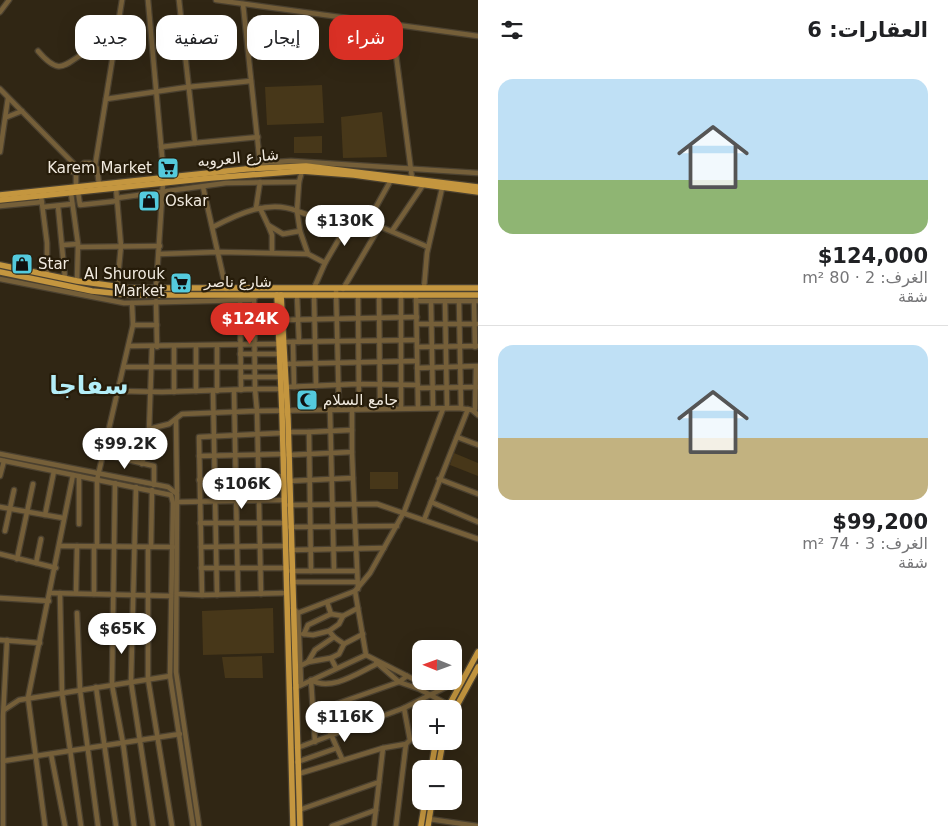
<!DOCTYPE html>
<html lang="ar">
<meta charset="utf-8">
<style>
body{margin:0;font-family:"DejaVu Sans",Vazirmatn,sans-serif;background:#f2f2f2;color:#202124;direction:rtl;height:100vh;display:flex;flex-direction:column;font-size:19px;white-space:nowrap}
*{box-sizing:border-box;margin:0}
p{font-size:16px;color:#757577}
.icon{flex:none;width:28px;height:28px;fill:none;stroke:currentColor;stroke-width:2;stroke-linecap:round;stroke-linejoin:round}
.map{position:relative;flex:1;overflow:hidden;direction:ltr}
.side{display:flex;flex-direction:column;background:#fff;width:470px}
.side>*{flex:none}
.hud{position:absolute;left:15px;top:15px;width:388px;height:45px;direction:rtl;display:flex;gap:10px}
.needle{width:32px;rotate:271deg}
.fabs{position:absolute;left:412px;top:640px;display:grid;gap:10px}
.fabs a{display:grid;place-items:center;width:50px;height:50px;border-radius:10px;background:#fff;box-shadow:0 5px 20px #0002;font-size:25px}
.price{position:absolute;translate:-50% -42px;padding:0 11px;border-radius:18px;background:#fff;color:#222;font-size:16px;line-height:32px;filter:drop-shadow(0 1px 2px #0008)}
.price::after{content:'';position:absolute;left:50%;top:30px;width:15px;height:11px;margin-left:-8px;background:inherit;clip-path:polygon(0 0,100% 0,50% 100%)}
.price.selected{background:#d93025;color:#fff}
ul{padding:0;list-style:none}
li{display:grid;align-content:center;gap:10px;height:265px;padding:0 20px}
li+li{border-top:1px solid #e0e0e0}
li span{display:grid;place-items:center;height:155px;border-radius:15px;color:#555}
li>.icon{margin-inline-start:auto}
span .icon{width:90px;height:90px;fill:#fffc;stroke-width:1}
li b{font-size:21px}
h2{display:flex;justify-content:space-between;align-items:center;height:60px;padding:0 20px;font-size:21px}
.chip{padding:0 18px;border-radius:15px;background:#fff;box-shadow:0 5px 20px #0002;font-size:18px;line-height:45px}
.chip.selected{background:#d93025;color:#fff}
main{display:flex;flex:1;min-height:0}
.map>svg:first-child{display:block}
</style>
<main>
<section class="side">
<h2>العقارات: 6<svg class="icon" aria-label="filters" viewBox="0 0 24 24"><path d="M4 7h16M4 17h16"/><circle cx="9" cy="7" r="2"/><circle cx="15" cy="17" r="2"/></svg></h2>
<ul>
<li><span style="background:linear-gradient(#bfe0f5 65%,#8fb573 0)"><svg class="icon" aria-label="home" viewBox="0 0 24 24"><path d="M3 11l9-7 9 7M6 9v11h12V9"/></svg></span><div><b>$124,000</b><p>الغرف: 2 · 80 m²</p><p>شقة</p></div></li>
<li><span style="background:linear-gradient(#bfe0f5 60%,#c2b280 0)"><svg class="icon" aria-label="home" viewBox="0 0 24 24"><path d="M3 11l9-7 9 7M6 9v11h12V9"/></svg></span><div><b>$99,200</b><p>الغرف: 3 · 74 m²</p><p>شقة</p></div></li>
</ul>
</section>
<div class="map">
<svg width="478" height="826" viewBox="0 0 478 826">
<rect width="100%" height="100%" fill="#302614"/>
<g fill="#473719">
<polygon points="322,85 324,123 267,125 265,87"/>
<polygon points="382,112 387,157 343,158 341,117"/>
<polygon points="322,136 322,153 294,153 294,137"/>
<polygon points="454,453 478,463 478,476 450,465"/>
<rect x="370" y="472" width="28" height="17"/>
<polygon points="273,608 274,653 203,655 202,611"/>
<polygon points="262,656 263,678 225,678 222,657"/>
</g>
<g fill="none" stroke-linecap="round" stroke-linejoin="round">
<g stroke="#4b4130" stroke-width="7">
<g id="minor">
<polyline points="148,0 164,178"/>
<polyline points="216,0 478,36"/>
<polyline points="243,4 260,164"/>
<polyline points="0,12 9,0"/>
<polyline points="392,24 412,178"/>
<path d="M 38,51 C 62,79 65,62 90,50 C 97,47 106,48 114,48"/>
<polyline points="0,89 78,168"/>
<polyline points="106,99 188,87 251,81"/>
<polyline points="7,117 22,111"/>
<polyline points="195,143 258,137"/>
<polyline points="161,147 195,143 179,0"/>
<polyline points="0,152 8,98"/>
<polyline points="260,163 291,161 478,173"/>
<polyline points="95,166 122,0"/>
<polyline points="64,171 76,172"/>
<polyline points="76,187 76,172 84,163 90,163 97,168 99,185"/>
<polyline points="203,187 226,289"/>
<polyline points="116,188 121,246 117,287"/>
<polyline points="78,192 80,205 117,201"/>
<polyline points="71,193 78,244 77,281"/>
<polyline points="41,196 47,243 47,275"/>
<polyline points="117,198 226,183 299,182"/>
<polyline points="0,206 42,202"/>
<polyline points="58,206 65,278"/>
<polyline points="43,207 72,204"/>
<polyline points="256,208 260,182"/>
<polyline points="260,208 268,225"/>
<polyline points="297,211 320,219 374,224 428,247"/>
<polyline points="367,223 391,180"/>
<path d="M 213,227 C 238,214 269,199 297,211 L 299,182 L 302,171"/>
<polyline points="300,231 308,254 325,263 314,288"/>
<polyline points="392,231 423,185"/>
<polyline points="63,245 78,244"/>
<polyline points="78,247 160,246"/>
<polyline points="272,252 272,235 268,225 283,234 300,231 297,211"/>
<polyline points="159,254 218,252 308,254"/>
<polyline points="325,263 349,222"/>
<polyline points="0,279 124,303 250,300 259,295"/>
<polyline points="424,288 427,253 443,184"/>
<polyline points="156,289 163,183"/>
<polyline points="336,289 339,409"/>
<polyline points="343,289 380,226"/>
<polyline points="401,294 401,408"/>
<polyline points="297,295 299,342"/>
<polyline points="314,295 316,386"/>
<polyline points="358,295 359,409"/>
<polyline points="379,295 380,408"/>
<polyline points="416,295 418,408"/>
<polyline points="254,299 255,389 281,389"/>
<polyline points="240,300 241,390"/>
<polyline points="156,301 157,347"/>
<polyline points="416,301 478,301"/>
<polyline points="431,301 433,408"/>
<polyline points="445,301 447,408"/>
<polyline points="459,301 461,408"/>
<polyline points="474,301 475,347"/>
<polyline points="282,320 417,317"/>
<polyline points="241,324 278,322"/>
<polyline points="417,324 478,324"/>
<polyline points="133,325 157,325"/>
<polyline points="283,342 417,340"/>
<polyline points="293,342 294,387"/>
<polyline points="129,346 279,344"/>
<polyline points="217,346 217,391"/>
<polyline points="417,347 478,346"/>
<polyline points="240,354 279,354"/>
<polyline points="285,364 417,361"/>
<polyline points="124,367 280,367"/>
<polyline points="417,368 478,366"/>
<polyline points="241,377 281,377"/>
<polyline points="286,387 358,384 418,385"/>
<polyline points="418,388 478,387"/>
<polyline points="234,390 238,594"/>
<polyline points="119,391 162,392 255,389 257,411 459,408 472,410 478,415"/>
<polyline points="196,391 196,346"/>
<polyline points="213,391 217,595"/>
<polyline points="174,392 174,346"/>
<polyline points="352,408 352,430"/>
<polyline points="330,409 334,570"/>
<polyline points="475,409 476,367"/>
<polyline points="176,419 177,492"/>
<polyline points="149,429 169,424 182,414 257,411 261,594"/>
<polyline points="288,432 309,432 311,571"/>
<polyline points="282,433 199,437 202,595 286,593"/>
<polyline points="457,437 478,445"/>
<polyline points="352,452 353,478"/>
<polyline points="0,454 168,487 177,494 176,672 199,826"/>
<polyline points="103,454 154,466 154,485"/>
<polyline points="288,455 352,452 352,430 309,432"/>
<polyline points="199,456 283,454"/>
<polyline points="0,460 171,495 173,503 170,676 193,826"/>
<polyline points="142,464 149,431 152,347"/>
<polyline points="0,476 4,461"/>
<polyline points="79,476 79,524"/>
<polyline points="439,479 478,494"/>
<polyline points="199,480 283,476"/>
<polyline points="289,481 353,478 358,589"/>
<polyline points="115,483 112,685 123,743 134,826"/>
<polyline points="136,487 131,682 153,826"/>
<polyline points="179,502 284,500"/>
<polyline points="431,502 478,522"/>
<polyline points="289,505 377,504 478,539"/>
<polyline points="0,507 63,518"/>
<polyline points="45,515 54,471"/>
<polyline points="424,520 468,409"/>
<polyline points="200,523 284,523"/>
<polyline points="290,527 397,526"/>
<polyline points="5,531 14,490"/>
<polyline points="60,546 173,547"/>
<polyline points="97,546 97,480 133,325 132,303"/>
<polyline points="148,547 148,679 172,826"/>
<polyline points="151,547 152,490"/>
<polyline points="201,547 285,546"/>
<polyline points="291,550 384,548"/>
<polyline points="0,554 56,568"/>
<polyline points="17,559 33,484"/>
<polyline points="36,563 41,539"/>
<polyline points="201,568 285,568"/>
<polyline points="291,571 357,571"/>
<polyline points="292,582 357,582"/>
<polyline points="355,591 366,655 427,686 441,689"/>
<polyline points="51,593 171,596"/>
<polyline points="60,593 62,693 81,826"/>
<polyline points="76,593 77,546"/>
<polyline points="94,594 94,546"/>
<polyline points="177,594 202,595"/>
<polyline points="0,598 49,601"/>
<polyline points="327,602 331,614"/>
<polyline points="293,608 298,613 355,591 370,573 404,512 443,409"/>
<polyline points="77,613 80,690 98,826"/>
<polyline points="298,613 301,684"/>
<polyline points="303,634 313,635 329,631"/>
<polyline points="304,634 308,625 331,614 343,616"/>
<polyline points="334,637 329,631 339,624 343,616 358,608"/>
<polyline points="0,640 40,643"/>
<polyline points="308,662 331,658"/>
<polyline points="376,662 399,682 419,689 449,705"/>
<polyline points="300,666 308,662 315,650 334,637 344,644 363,634"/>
<polyline points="336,668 331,658 339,654 344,644"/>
<path d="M 311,680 C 332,692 359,672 379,663"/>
<polyline points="311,680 315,742"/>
<polyline points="96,687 116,826"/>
<polyline points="295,688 366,655"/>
<polyline points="313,708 321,712 342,759"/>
<polyline points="4,710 19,700 170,676"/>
<polyline points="319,710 399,682 407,676"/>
<polyline points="297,748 404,708 464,678"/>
<polyline points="51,754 65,826"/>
<polyline points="3,761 180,734"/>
<polyline points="297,762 337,748"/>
<polyline points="298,774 383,748"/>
<polyline points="299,810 379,782"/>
<polyline points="429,819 477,826"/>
<polyline points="3,826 3,716 7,640"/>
<polyline points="45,826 28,698 73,475"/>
<polyline points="332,826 376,810"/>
<polyline points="374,826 383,748 406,744 410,740 404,708"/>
<polyline points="396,826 406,744"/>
</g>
</g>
<g stroke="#4b4130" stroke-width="8">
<g id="major">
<polyline points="0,195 246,169 306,166 478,187"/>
<polyline points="0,200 211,178 302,171 354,175 478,192"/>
<polyline points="0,265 77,281 129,288 478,288"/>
<polyline points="0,272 92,291 132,295 478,295"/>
<polyline points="277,295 282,412 293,826"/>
<polyline points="281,295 288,419 300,826"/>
<polyline points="447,709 478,652"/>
<polyline points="454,711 478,667"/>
<polyline points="431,769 436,741"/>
<polyline points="438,769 443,741"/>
<polyline points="421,826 425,801"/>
<polyline points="428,826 432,801"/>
</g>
</g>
<use href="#minor" stroke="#755f39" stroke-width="4.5"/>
<use href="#major" stroke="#c4963f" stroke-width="5.5"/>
</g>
<defs>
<g id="supermarket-square" transform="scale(1.125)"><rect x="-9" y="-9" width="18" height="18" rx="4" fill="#54cadd" stroke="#261c0a"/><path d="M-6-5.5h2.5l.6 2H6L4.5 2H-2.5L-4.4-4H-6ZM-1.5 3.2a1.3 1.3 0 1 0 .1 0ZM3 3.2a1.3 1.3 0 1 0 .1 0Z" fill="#111"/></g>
<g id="shop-square" transform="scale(1.125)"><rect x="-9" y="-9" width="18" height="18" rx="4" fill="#54cadd" stroke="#261c0a"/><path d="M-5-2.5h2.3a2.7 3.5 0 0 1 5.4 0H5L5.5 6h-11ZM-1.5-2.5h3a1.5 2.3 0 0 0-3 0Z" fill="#111"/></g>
<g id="mosque-square" transform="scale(1.125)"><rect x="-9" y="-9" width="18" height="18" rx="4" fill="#54cadd" stroke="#261c0a"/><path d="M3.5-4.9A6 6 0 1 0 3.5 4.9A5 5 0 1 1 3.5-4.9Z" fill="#111"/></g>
</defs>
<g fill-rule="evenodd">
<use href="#supermarket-square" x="168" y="168"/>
<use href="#shop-square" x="149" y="201"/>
<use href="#shop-square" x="22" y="264"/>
<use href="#supermarket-square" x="181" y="283"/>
<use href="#mosque-square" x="307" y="400"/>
</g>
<g text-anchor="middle" stroke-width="4.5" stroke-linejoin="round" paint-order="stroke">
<g font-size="15" fill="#f1eadf" stroke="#261c0a">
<text transform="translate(238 158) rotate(-5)" y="5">شارع العروبه</text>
<text x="238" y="287">شارع ناصر</text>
</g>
<g font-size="15" fill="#f1eadf" stroke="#261c0a" text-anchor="start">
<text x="152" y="173" text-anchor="end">Karem Market</text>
<text x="165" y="206">Oskar</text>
<text x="38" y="269">Star</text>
<text x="165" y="279" text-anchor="end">Al Shurouk<tspan x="165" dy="17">Market</tspan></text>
<text x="323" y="405">جامع السلام</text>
</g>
<g font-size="25" font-weight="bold" fill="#b4eef8" stroke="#261c0a">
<text x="89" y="394">سفاجا</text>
</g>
</g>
</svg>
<div class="fabs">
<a><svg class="needle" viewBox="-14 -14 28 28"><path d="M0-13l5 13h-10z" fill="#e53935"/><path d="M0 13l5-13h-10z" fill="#757577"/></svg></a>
<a>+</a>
<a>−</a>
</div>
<b class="price" style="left:345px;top:247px">$130K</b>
<b class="price selected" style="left:250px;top:345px">$124K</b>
<b class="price" style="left:125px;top:470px">$99.2K</b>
<b class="price" style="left:242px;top:510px">$106K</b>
<b class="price" style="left:122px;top:655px">$65K</b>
<b class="price" style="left:345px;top:743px">$116K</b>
<div class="hud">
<a class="chip selected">شراء</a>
<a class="chip">إيجار</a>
<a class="chip">تصفية</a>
<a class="chip">جديد</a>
</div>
</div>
</main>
